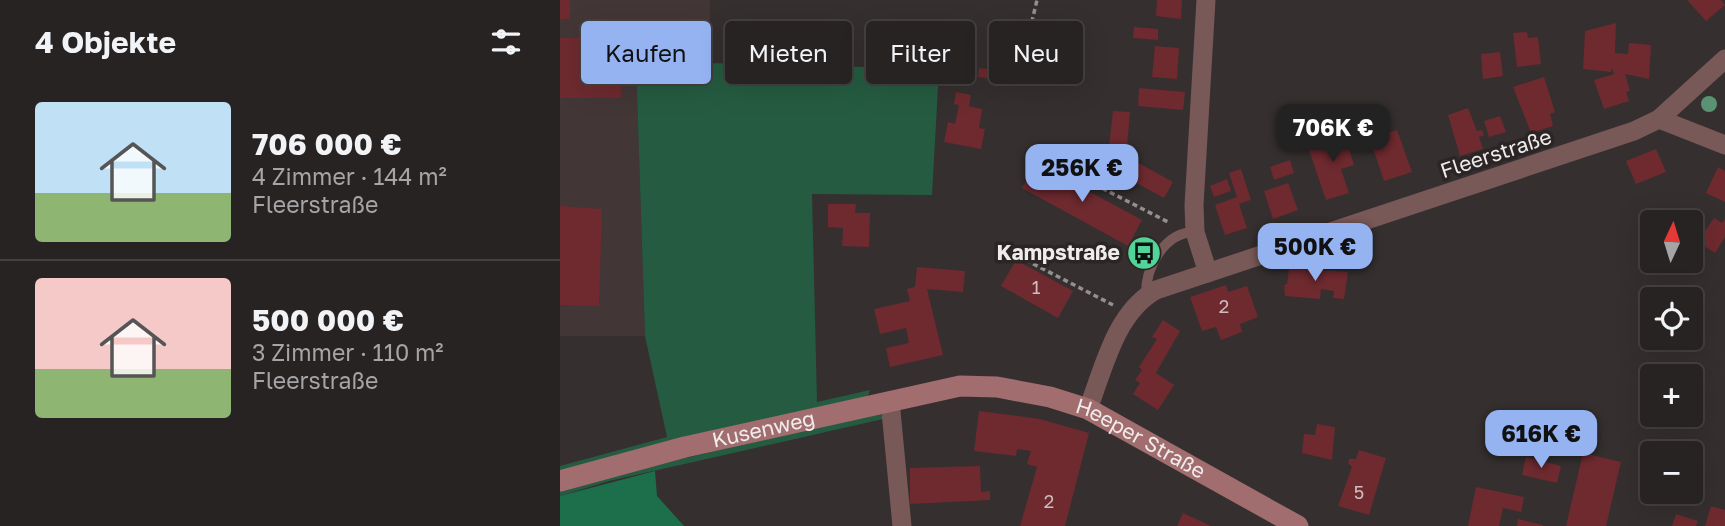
<!DOCTYPE html>
<html lang="de">
<meta charset="utf-8">
<style>
body{margin:0;font-family:"Golos Text",sans-serif;background:#302b2b;color:#f1f3f6;height:100vh;display:flex;flex-direction:column;font-size:26px;white-space:nowrap}
*{box-sizing:border-box;margin:0}
p{font-size:23px;color:#a5a4a6}
.icon{flex:none;width:38px;height:38px;fill:none;stroke:currentColor;stroke-width:2;stroke-linecap:round;stroke-linejoin:round}
.map{position:relative;flex:1;overflow:hidden}
.sheet{display:flex;flex-direction:column;background:#282323;width:560px}
.sheet>*{flex:none}
.guide{position:absolute;left:21px;top:21px;width:665px;height:63px;display:flex;gap:14px}
.needle{width:46px;rotate:4deg}
.tools{position:absolute;left:1080px;top:210px;display:grid;gap:14px}
.tools a{display:grid;place-items:center;width:63px;height:63px;border-radius:7px;background:#282323;box-shadow:0 7px 28px #0002,0 0 0 2px #444041;font-size:35px}
.price{position:absolute;translate:-50% -60px;padding:0 16px;border-radius:14px;background:#95b2f1;color:#111;font-size:23px;line-height:46px;filter:drop-shadow(0 2px 4px #0008)}
.price::after{content:'';position:absolute;left:50%;top:42px;width:21px;height:16px;margin-left:-10px;background:inherit;clip-path:polygon(0 0,100% 0,50% 100%)}
.price.selected{background:#222;color:#fff}
ul{padding:0;list-style:none}
li{display:flex;align-items:center;gap:21px;height:175px;padding:0 35px}
li+li{border-top:2px solid #444041}
li span{display:grid;place-items:center;flex:none;width:196px;height:140px;border-radius:7px;color:#555}
li>.icon{margin-inline-start:auto}
span .icon{width:84px;height:84px;fill:#fffc;stroke-width:1}
li b{font-size:30px}
h2{display:flex;justify-content:space-between;align-items:center;height:84px;padding:0 35px;font-size:30px}
.chip{padding:0 24px;border-radius:7px;background:#282323;box-shadow:0 7px 28px #0002,0 0 0 2px #444041;font-size:24px;line-height:63px}
.chip.selected{background:#95b2f1;color:#111}
main{display:flex;flex:1;min-height:0}
.map>svg:first-child{display:block}
</style>
<main>
<section class="sheet">
<h2>4 Objekte<svg class="icon" aria-label="filters" viewBox="0 0 24 24"><path d="M4 7h16M4 17h16"/><circle cx="9" cy="7" r="2"/><circle cx="15" cy="17" r="2"/></svg></h2>
<ul>
<li><span style="background:linear-gradient(#bfe0f5 65%,#8fb573 0)"><svg class="icon" aria-label="home" viewBox="0 0 24 24"><path d="M3 11l9-7 9 7M6 9v11h12V9"/></svg></span><div><b>706 000 €</b><p>4 Zimmer · 144 m²</p><p>Fleerstraße</p></div></li>
<li><span style="background:linear-gradient(#f6c9c9 65%,#8fb573 0)"><svg class="icon" aria-label="home" viewBox="0 0 24 24"><path d="M3 11l9-7 9 7M6 9v11h12V9"/></svg></span><div><b>500 000 €</b><p>3 Zimmer · 110 m²</p><p>Fleerstraße</p></div></li>
</ul>
</section>
<div class="map">
<svg width="1165" height="526" viewBox="0 0 1165 526">
<rect width="100%" height="100%" fill="#352f2f"/>
<polygon fill="#433636" points="0,0 150,0 151,64 76,61 85,336 0,336"/>
<g fill="#255c41">
<polygon points="76,61 379,69 372,195 252,194 257,402 310,390 307,398 0,473 0,466 107,437 85,336"/>
<polygon points="312,412 321,414 323,419 49,481 0,496 0,489"/>
</g>
<polygon fill="#1d6f4b" points="95,471 97,496 124,526 0,526 0,496"/>
<g fill="#6e2a2f">
<rect x="0" y="0" width="10" height="19"/>
<polygon points="597,0 622,0 621,19 596,16"/>
<polygon points="1127,0 1161,0 1165,5 1146,21"/>
<polygon points="1056,23 1055,53 1068,54 1069,43 1091,45 1089,79 1065,74 1070,91 1066,92 1069,101 1044,109 1034,80 1054,74 1052,68 1051,72 1023,69 1025,31"/>
<polygon points="574,27 598,29 598,40 573,38"/>
<polygon points="967,32 968,38 978,37 981,64 957,67 953,33"/>
<rect x="0" y="38" width="61" height="60"/>
<polygon points="595,46 619,48 617,79 592,77"/>
<polygon points="940,52 943,76 923,79 921,54"/>
<polygon points="419,68 436,70 435,79 418,77"/>
<polygon points="984,77 995,112 990,114 993,126 971,133 953,87"/>
<polygon points="579,88 625,92 623,110 578,106"/>
<polygon points="396,92 411,95 409,106 422,109 419,128 425,129 421,149 384,142 388,122 395,124 399,105 394,104"/>
<polygon points="908,108 917,131 922,130 924,135 919,137 923,149 900,156 888,115"/>
<polygon points="553,111 570,112 566,158 548,156"/>
<polygon points="940,116 946,132 929,137 924,121"/>
<polygon points="781,127 790,127 789,149 794,165 781,169 789,193 766,200 748,147 780,136"/>
<polygon points="837,130 852,172 824,181 810,139"/>
<polygon points="1096,149 1106,172 1076,184 1066,161"/>
<polygon points="573,160 613,182 604,198 564,176"/>
<polygon points="730,160 734,173 714,180 710,167"/>
<polygon points="476,163 582,220 568,246 462,188"/>
<polygon points="1158,167 1165,171 1165,202 1146,193"/>
<polygon points="681,169 691,200 679,204 687,228 665,235 655,205 677,197 669,173"/>
<polygon points="667,179 671,191 654,197 650,186"/>
<polygon points="728,183 738,210 713,219 704,191"/>
<polygon points="268,204 296,204 295,213 310,213 309,247 282,246 283,228 268,227"/>
<polygon points="0,206 42,209 39,306 0,305"/>
<polygon points="1154,218 1162,223 1165,219 1165,237 1155,253 1133,239 1141,226 1146,230"/>
<polygon points="456,260 513,291 498,318 441,286"/>
<polygon points="357,267 405,271 403,292 367,289 383,355 330,367 326,348 349,343 346,328 320,334 314,309 350,301 347,289 355,287"/>
<polygon points="729,268 788,272 784,299 773,298 774,291 761,289 760,299 725,296 724,285 727,284"/>
<polygon points="666,285 668,292 687,286 698,317 680,324 682,332 661,340 656,327 642,331 630,297"/>
<polygon points="603,320 620,331 596,373 614,385 598,410 573,394 580,383 575,380 582,370 579,367 597,339 592,337"/>
<polygon points="419,411 480,419 529,433 505,526 460,526 477,467 467,464 471,451 457,449 456,456 414,451"/>
<polygon points="757,424 775,427 772,460 742,453 744,434 755,435"/>
<polygon points="799,450 826,458 809,515 778,506 792,467 788,463 789,459 796,459"/>
<polygon points="1023,453 1061,462 1046,526 1006,526"/>
<polygon points="966,457 1001,466 997,483 962,475"/>
<polygon points="420,466 421,492 430,491 430,500 350,504 350,468"/>
<polygon points="916,487 964,497 961,512 943,508 939,526 908,526"/>
<polygon points="1151,506 1165,510 1165,526 1145,526"/>
<polygon points="623,513 651,526 617,526"/>
<polygon points="1116,514 1138,521 1136,526 1112,526"/>
<polygon points="958,519 983,525 983,526 957,526"/>
</g>
<g fill="none" stroke-linecap="round" stroke-linejoin="round">
<g stroke="#959090" stroke-width="3.5" stroke-dasharray="5 3.5" stroke-linecap="butt">
<polyline points="458,80 477,0"/>
<polyline points="497,165 610,223"/>
<polyline points="458,256 553,305"/>
</g>
<path stroke="#795858" stroke-width="10" d="M 586,296 C 585,268 604,232 635,232"/>
<g stroke="#795858" stroke-width="19">
<polyline points="646,0 634,205 635,232 648,273"/>
<polyline points="1099,119 1165,145"/>
<polyline points="330,401 342,526"/>
<path d="M 528,409 C 544,368 555,313 596,290 L 1074,131 L 1099,119 L 1165,59"/>
</g>
<path stroke="#a16d6e" stroke-width="21" id="s1" d="M 0,481 L 125,447 L 400,386 L 437,387 L 490,397 L 528,409 L 738,526"/>
</g>
<circle fill="#5a9274" cx="1149" cy="104" r="8"/>
<defs>
<g id="bus-disc" transform="scale(1.75)"><circle r="9.5" fill="#52d397" stroke="#2b2525"/><path d="M-5-6H5V4H4V6H2V4H-2V6H-4V4H-5ZM-3.5-4V0h7V-4ZM-3.5 1.2v1.5H-2V1.2ZM2 1.2v1.5H3.5V1.2Z" fill="#111"/></g>
</defs>
<g fill-rule="evenodd">
<use href="#bus-disc" x="584" y="253"/>
</g>
<g text-anchor="middle" stroke-width="7" stroke-linejoin="round" paint-order="stroke">
<g font-size="18" fill="#d0bcbd">
<text x="476" y="294">1</text>
<text x="664" y="313">2</text>
<text x="799" y="499">5</text>
<text x="489" y="508">2</text>
</g>
<g font-size="21" fill="#f0ecec" stroke="#2b2525">
<text transform="translate(936 154) rotate(-18)" y="7">Fleerstraße</text>
<text dy="7" stroke="none"><textPath href="#s1" startOffset="210">Kusenweg</textPath></text>
<text dy="7" stroke="none"><textPath href="#s1" startOffset="602">Heeper Straße</textPath></text>
</g>
<g font-size="21" font-weight="bold" fill="#f0ecec" stroke="#2b2525" text-anchor="end">
<text x="560" y="260">Kampstraße</text>
</g>
</g>
</svg>
<div class="tools">
<a><svg class="needle" viewBox="-14 -14 28 28"><path d="M0-13l5 13h-10z" fill="#e53935"/><path d="M0 13l5-13h-10z" fill="#a5a4a6"/></svg></a>
<a><svg class="icon" aria-label="locate" viewBox="0 0 24 24"><circle cx="12" cy="12" r="6"/><path d="M12 2v4M12 18v4M2 12h4M18 12h4"/></svg></a>
<a>+</a>
<a>−</a>
</div>
<b class="price selected" style="left:773px;top:164px">706K €</b>
<b class="price" style="left:522px;top:204px">256K €</b>
<b class="price" style="left:755px;top:283px">500K €</b>
<b class="price" style="left:981px;top:470px">616K €</b>
<div class="guide">
<a class="chip selected">Kaufen</a>
<a class="chip">Mieten</a>
<a class="chip">Filter</a>
<a class="chip">Neu</a>
</div>
</div>
</main>
